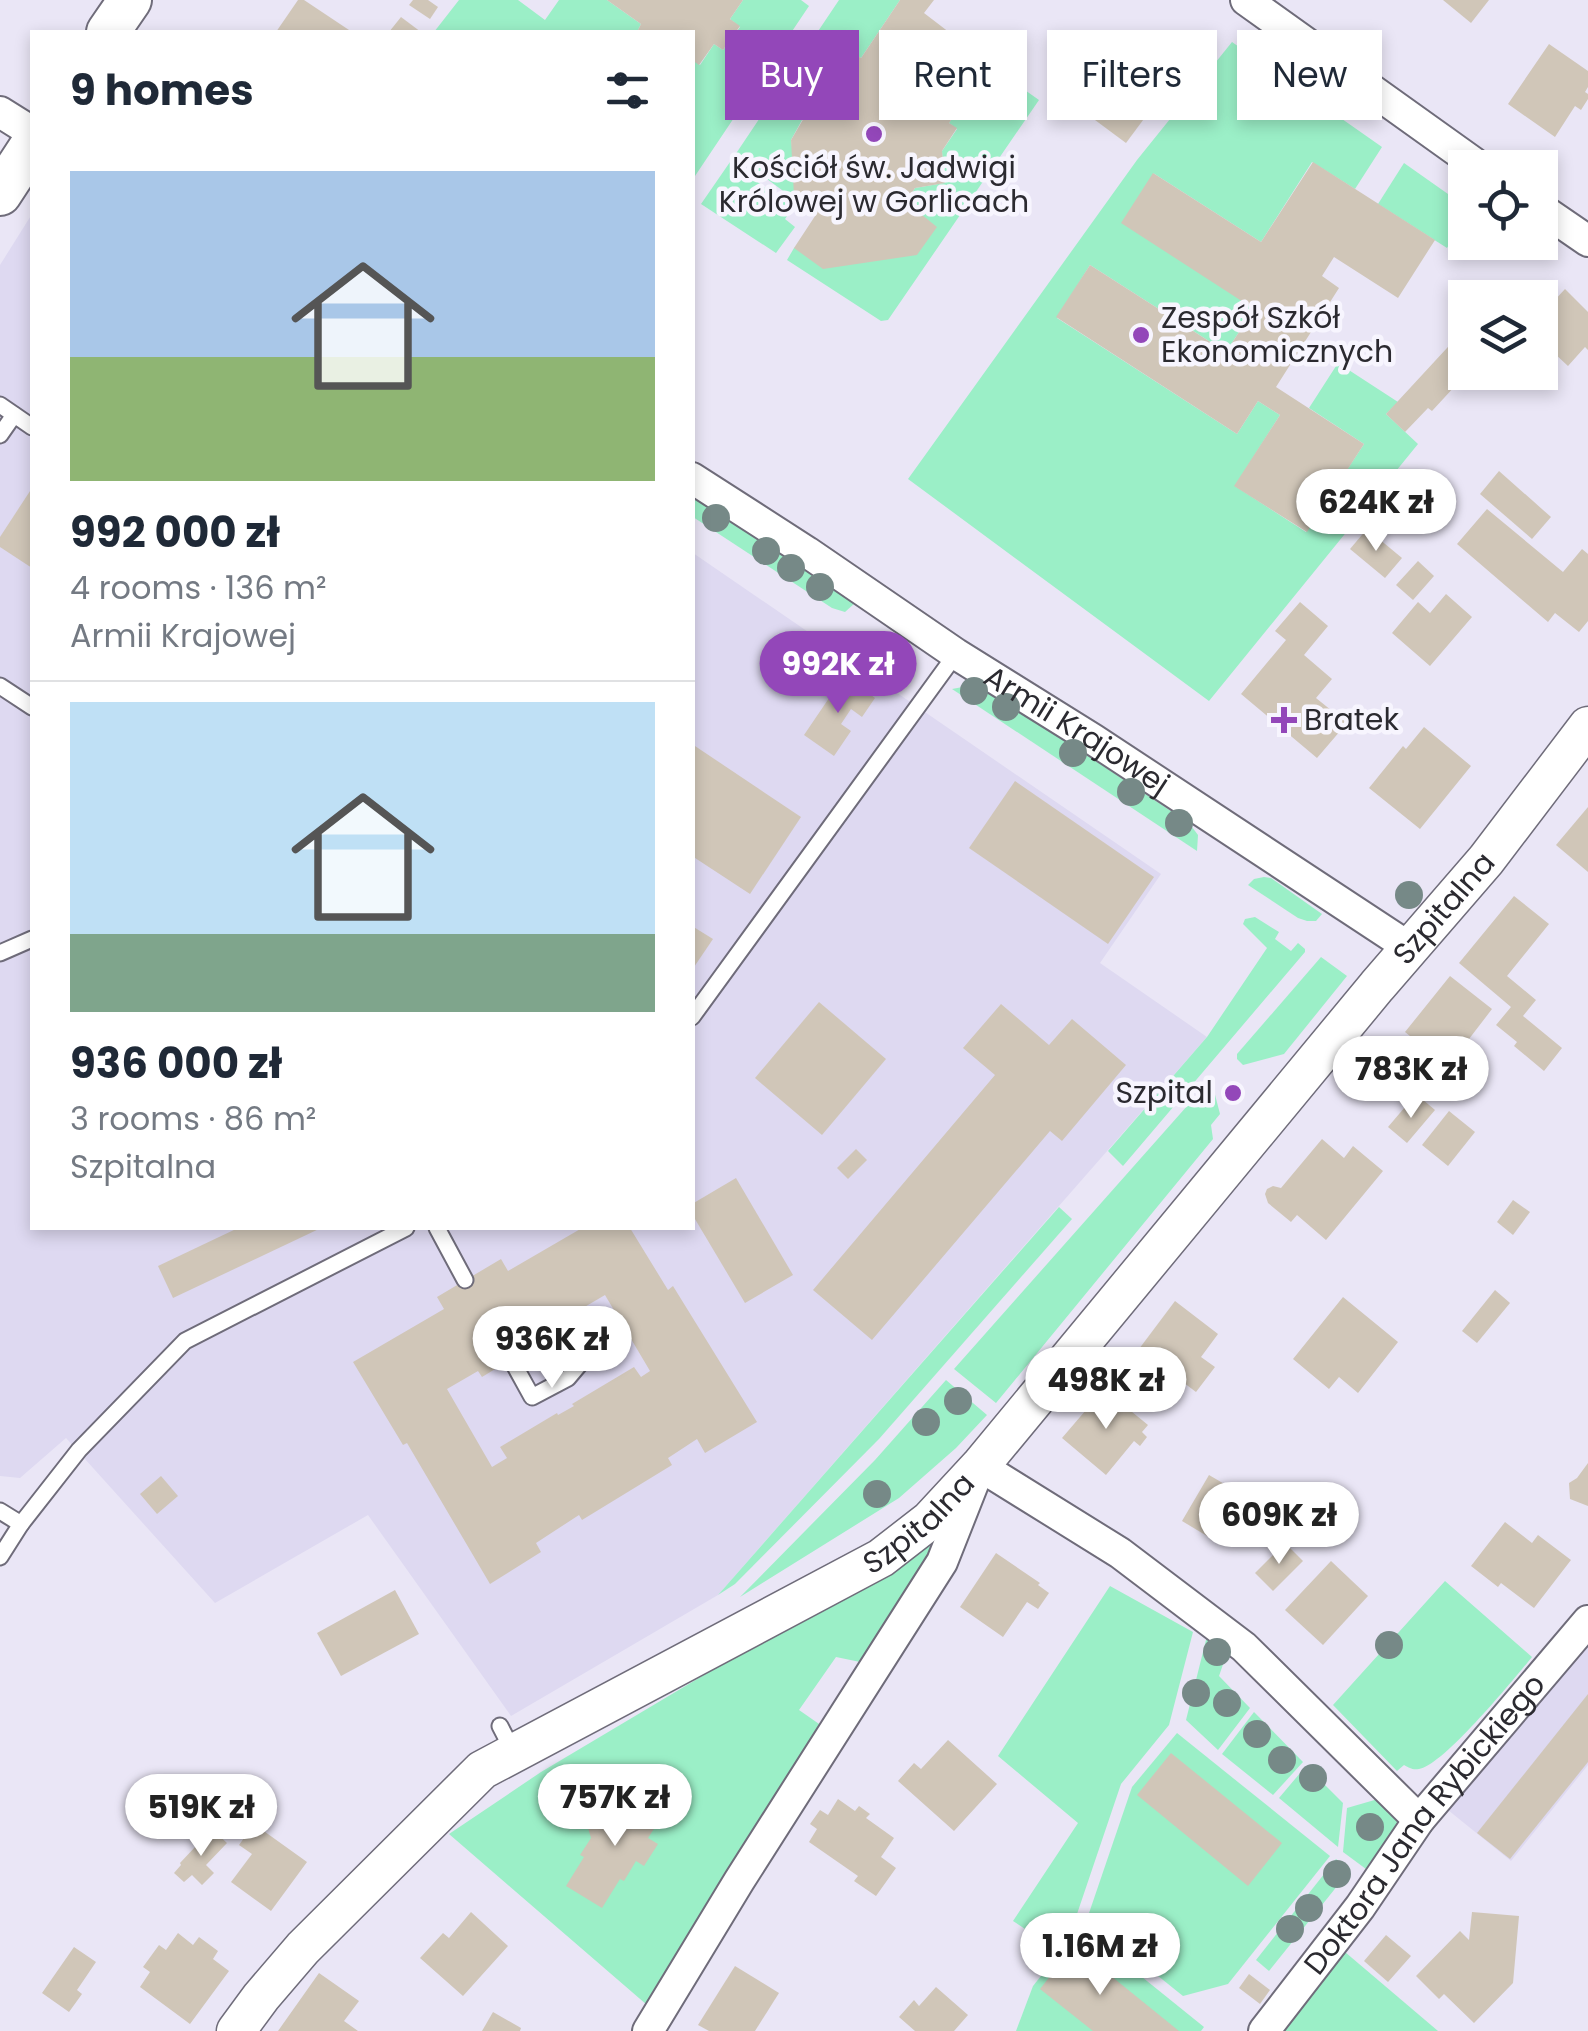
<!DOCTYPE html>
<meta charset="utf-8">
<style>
body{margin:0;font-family:Poppins,sans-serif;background:#f2f2f3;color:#1f2937;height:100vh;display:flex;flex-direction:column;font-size:38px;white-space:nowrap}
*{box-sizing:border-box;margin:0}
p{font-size:32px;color:#747a83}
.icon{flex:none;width:55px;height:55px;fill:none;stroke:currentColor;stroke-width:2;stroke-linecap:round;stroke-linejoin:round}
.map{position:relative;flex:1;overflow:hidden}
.side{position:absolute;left:30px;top:30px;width:665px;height:1200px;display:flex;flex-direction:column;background:#fff;border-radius:0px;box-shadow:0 5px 15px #0003}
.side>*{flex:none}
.hud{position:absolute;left:725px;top:30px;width:712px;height:90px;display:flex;gap:20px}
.fabs{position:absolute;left:1448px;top:150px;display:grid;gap:20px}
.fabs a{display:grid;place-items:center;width:110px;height:110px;border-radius:0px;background:#fff;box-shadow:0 5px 15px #0003;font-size:50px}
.price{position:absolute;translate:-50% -85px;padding:0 22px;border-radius:35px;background:#fff;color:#222;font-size:32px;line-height:65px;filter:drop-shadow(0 2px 5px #0008)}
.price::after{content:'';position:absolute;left:50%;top:60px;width:30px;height:22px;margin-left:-15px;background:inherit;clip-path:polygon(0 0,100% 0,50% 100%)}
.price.on{background:#9347b9;color:#fff}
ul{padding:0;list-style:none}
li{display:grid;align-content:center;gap:20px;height:530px;padding:0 40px}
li+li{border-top:2px solid #e0e1e3}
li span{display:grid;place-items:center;height:310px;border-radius:0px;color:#555}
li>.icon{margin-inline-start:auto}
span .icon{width:180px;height:180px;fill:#fffc;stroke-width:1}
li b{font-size:42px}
h2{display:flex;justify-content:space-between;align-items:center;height:120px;padding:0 40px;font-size:42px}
.tag{padding:0 35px;border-radius:0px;background:#fff;box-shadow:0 5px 15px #0003;font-size:35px;line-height:90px}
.tag.on{background:#9347b9;color:#fff}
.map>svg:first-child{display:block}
</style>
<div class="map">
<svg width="1588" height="2031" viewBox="0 0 1588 2031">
<rect width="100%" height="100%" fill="#eae6f6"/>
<g fill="#ded9f1">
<polygon points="32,214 32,1228 692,1228 693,553 1161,874 1100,963 1207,1037 718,1595 511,1716 368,1515 215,1603 66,1438 20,1478 0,1476 0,265"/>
<polygon points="1588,1637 1588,1765 1511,1861 1448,1810"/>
</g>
<g fill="#9befc7">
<polygon points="459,0 518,0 545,20 559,0 607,0 641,24 638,30 641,32 434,32"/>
<polygon points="743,0 801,0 809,6 693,179 693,60 700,65 714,44 723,50 740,27 730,19"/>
<polygon points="839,0 900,0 861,58 851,52 837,74 804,80 807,111 791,140 800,200 798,202 735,155"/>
<polygon points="1232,42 1382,147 1355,189 1312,162 1261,242 1153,173 1254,309 1226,352 1090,265 1057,318 1237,434 1258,401 1280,415 1235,486 1306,532 1364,444 1309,408 1338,363 1398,402 1386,414 1418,444 1209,701 908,479 1137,160"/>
<polygon points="1022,88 1039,100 888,320 881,321 787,260 794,248 906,202 915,188 944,183 942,151 957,129 949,123 967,96"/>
<polygon points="730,162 793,208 785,219 795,227 776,253 701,204"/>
<polygon points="1404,163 1465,206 1465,219 1447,248 1378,204"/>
<polygon points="692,494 855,603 845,612 832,608 693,517"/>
<polygon points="973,685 984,687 1189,823 1198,835 1197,851 952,689"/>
<polygon points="1264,877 1271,878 1322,914 1316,921 1307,921 1298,918 1248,885 1254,879"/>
<polygon points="1255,917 1279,932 1275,939 1291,951 1298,943 1305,949 1305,952 1123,1166 1108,1151 1207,1037 1267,948 1243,924 1245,919"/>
<polygon points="1321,957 1347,976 1284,1054 1243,1065 1237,1059 1237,1054"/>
<polygon points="1211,1079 1220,1114 1211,1125 1213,1139 996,1403 954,1369"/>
<polygon points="1059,1207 1072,1219 879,1439 735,1584 718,1595"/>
<polygon points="946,1380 987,1415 956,1448 899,1498 740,1597 875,1460"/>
<polygon points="945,1536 865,1663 836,1657 799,1710 822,1726 654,2011 449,1834 541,1772 803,1616 909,1549"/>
<path d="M 1445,1581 L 1532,1657 C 1515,1678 1442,1767 1419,1769 C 1412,1770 1410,1768 1404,1765 L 1397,1771 L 1333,1705 Z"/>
<polygon points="1110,1586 1193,1632 1169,1725 1121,1784 1077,1914 1051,1946 1013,1921 1078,1823 998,1756"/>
<polygon points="1208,1632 1229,1647 1219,1676 1250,1708 1218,1750 1186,1720"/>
<polygon points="1254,1712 1303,1762 1273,1795 1222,1754"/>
<polygon points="1177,1733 1330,1856 1228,1984 1183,1996 1087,1919 1132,1787"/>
<polygon points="1306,1766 1343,1803 1338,1847 1279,1798"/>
<polygon points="1378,1799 1401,1824 1366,1869 1343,1852 1347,1808"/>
<polygon points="1336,1859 1350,1870 1269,1971 1256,1960"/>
<polygon points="1080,1927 1204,2027 1201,2031 1016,2031 1033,1986"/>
<polygon points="1345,1952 1438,2031 1281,2031"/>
</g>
<g fill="#d0c6b8" fill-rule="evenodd">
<polygon points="298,0 304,0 352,32 276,32"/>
<polygon points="413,0 428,0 438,7 430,19 409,5"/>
<polygon points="607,0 743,0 730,19 740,26 723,50 714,44 699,65 692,60 692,32 641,32 638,30 641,24"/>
<polygon points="900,0 934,0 924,13 1022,88 967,96 949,123 957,128 942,151 945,183 915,188 906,202 937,227 917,255 823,269 794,248 817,213 794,196 791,140 808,111 804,79 837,74 851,52 861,58"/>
<polygon points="1443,0 1489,0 1471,23"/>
<polygon points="401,17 421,32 389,32"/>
<polygon points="1549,44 1588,71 1588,87 1585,92 1588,94 1588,99 1581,110 1575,106 1555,137 1508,104"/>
<polygon points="1148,50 1178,73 1126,143 1095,120"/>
<polygon points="1313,162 1435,240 1398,298 1334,257 1322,276 1339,288 1276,387 1364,444 1307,532 1234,486 1280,415 1258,401 1237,434 1056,317 1090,265 1226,352 1254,309 1121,223 1153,173 1261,242"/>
<polygon points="1565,289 1588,312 1588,350 1585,347 1568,366 1540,340 1540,316"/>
<polygon points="1459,335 1465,340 1465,372 1468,372 1432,411 1428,408 1405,432 1386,414"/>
<polygon points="1499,471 1551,517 1532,539 1480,494"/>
<polygon points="32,488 32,568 0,547 0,537"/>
<polygon points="1487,509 1563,572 1582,549 1588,554 1588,621 1579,632 1555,613 1548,622 1457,544"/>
<polygon points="1367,529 1402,558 1385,578 1350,549"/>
<polygon points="1418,561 1434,576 1413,600 1396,585"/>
<polygon points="1446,594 1472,617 1430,666 1392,633 1418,602 1430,613"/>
<polygon points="1300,602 1328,626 1304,655 1332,679 1316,698 1347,723 1317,758 1241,694 1286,640 1275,631"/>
<polygon points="844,676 875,698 862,717 851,709 841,724 851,731 834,756 804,735"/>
<polygon points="1424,727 1471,766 1420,829 1369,788 1403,746 1406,749"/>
<polygon points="692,744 801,817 750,894 692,856"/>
<polygon points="1015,781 1154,877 1108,944 969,848"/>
<polygon points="1588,807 1588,872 1556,845"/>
<polygon points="1514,896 1549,924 1507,976 1536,1000 1523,1016 1562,1048 1544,1071 1514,1046 1517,1042 1496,1025 1511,1007 1459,963"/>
<polygon points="692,926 713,939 692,970"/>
<polygon points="1450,976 1492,1009 1469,1039 1478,1047 1457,1074 1405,1032"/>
<polygon points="819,1002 886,1059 822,1135 755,1078"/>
<polygon points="1001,1004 1049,1045 1072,1019 1126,1065 1062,1141 1050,1131 872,1340 813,1290 995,1075 963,1048"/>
<polygon points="1422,1099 1435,1110 1407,1143 1388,1127 1405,1107 1411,1113"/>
<polygon points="1449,1111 1475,1132 1448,1166 1422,1145"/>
<polygon points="1322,1139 1344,1158 1353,1146 1383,1171 1326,1240 1297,1215 1291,1222 1268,1203 1265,1194 1267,1189 1273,1186 1281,1188"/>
<polygon points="856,1149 867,1160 848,1179 837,1168"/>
<polygon points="736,1178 793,1275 745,1303 692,1214 692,1204"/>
<polygon points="1513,1200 1530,1212 1513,1235 1497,1222"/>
<polygon points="238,1228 321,1228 173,1298 158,1266"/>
<path d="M 582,1228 L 630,1228 L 668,1290 L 673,1286 L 757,1422 L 705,1453 L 697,1439 L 668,1458 L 672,1465 L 582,1520 L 579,1515 L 536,1543 L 541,1552 L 490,1584 L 407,1443 L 403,1445 L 353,1362 L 444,1309 L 437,1297 L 501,1259 L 508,1271 ZM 605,1295 L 650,1371 L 641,1377 L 634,1367 L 572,1404 L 574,1406 L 558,1415 L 557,1413 L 500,1447 L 507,1458 L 492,1467 L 447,1389 L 478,1371 L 482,1377 L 546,1338 L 542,1332 Z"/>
<polygon points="1495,1290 1510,1303 1477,1343 1462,1331"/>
<polygon points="1343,1297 1398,1342 1358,1393 1339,1377 1329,1389 1293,1359"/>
<polygon points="1175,1301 1218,1334 1201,1357 1215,1367 1196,1392 1139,1349"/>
<polygon points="1104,1389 1148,1425 1142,1432 1147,1437 1140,1446 1134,1441 1106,1475 1062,1438"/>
<polygon points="1588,1463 1588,1506 1570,1499 1569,1483 1577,1478"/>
<polygon points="1209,1475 1257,1503 1243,1525 1236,1521 1222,1545 1182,1521"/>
<polygon points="161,1476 178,1496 157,1514 140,1494"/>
<polygon points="1505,1522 1532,1543 1538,1535 1571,1560 1534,1608 1501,1583 1498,1587 1471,1566"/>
<polygon points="1285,1543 1303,1561 1273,1591 1255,1573"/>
<polygon points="996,1553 1040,1583 1038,1585 1049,1593 1038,1609 1027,1602 1003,1637 960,1607"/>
<polygon points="1331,1561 1368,1596 1323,1645 1285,1610"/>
<polygon points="395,1590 419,1634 341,1676 317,1633"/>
<polygon points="1588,1694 1588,1762 1510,1859 1477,1833"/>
<polygon points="948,1740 997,1784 954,1831 898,1781 914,1763 921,1769"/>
<polygon points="1171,1753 1282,1843 1248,1886 1137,1795"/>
<polygon points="624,1795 628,1798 638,1796 648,1802 650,1812 661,1818 648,1838 658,1844 644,1866 636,1861 624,1881 620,1879 602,1908 566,1886 584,1857 580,1855 591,1838 588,1828 598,1812 608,1809 613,1812"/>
<polygon points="838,1799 855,1811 859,1806 870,1814 866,1818 894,1838 881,1857 896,1868 876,1896 854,1881 858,1876 809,1842 817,1829 810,1824 820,1810 828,1815"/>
<polygon points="254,1824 307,1862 271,1911 231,1882 252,1854 239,1845"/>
<polygon points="212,1829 227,1843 206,1865 214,1873 202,1885 192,1875 184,1882 174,1873 181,1865 180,1863"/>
<polygon points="471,1912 508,1946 463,1996 420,1958 443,1933 449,1938"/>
<polygon points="1472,1912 1519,1916 1513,1983 1474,2023 1444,1994 1439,1999 1416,1976 1460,1931 1469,1940"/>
<polygon points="178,1933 193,1945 199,1937 218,1951 213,1959 229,1971 190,2024 140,1987 150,1972 143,1967 159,1945 166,1950"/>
<polygon points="1386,1935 1411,1956 1388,1982 1364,1961"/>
<polygon points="1074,1946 1179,2031 1093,2031 1040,1989"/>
<polygon points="74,1947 96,1962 77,1990 82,1994 69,2012 42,1993"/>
<polygon points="735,1966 779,1993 755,2031 709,2031 698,2025"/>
<polygon points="319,1973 359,2001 344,2021 358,2031 278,2031"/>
<polygon points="1249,1974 1270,1990 1260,2004 1239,1988"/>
<polygon points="936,1987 968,2015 954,2031 915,2031 899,2017 914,2000 919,2006"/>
<polygon points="493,2012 521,2028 520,2031 482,2031"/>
</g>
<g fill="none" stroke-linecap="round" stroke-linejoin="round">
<g stroke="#6f6c7a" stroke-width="19">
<g id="service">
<polyline points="0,405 32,427"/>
<polyline points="0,435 14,415"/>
<polyline points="0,686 32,707"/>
<polyline points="0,953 32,939"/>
<polyline points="692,1017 956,654"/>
<polyline points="437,1228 465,1280"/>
<polyline points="511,1359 532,1397 568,1378 595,1346"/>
<polyline points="0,1511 21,1524 79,1450 185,1341 406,1228"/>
<polyline points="0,1557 21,1524"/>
<polyline points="500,1726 514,1753"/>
</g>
</g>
<g stroke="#6f6c7a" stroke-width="34">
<g id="minor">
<polyline points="1246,0 1481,168"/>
<polyline points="0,112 32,132"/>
<polyline points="1540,208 1588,241"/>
<path id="s1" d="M 692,478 L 807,552 L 956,654 L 1094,740 L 1410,948"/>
<polyline points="648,2031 739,1881 942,1562 980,1466 1120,1553 1244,1647 1419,1820"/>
<path id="s2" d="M 1264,2031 L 1360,1907 L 1419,1820 L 1588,1621"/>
</g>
</g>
<g stroke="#6f6c7a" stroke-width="41">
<g id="tertiary">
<path id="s3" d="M 236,2031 L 261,1997 L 303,1948 L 482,1770 L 881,1558 L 930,1520 L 980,1466 L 1377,986 L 1486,860 L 1588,726"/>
</g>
</g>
<g stroke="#6f6c7a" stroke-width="46">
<g id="secondary">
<polyline points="108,32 130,0"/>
<polyline points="0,194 32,145"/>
</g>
</g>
<use href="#service" stroke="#fff" stroke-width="15"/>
<use href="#minor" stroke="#fff" stroke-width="30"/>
<use href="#tertiary" stroke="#fff" stroke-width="38"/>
<use href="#secondary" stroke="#fff" stroke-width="42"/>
</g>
<g fill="#768987">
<circle cx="716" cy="518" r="14"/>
<circle cx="766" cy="551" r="14"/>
<circle cx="791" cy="568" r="14"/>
<circle cx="820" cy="587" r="14"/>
<circle cx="974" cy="691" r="14"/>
<circle cx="1006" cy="707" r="14"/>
<circle cx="1073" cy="753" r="14"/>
<circle cx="1131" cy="792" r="14"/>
<circle cx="1179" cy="823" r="14"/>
<circle cx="1409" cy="895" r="14"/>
<circle cx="958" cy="1401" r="14"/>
<circle cx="926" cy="1422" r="14"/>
<circle cx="877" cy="1494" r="14"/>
<circle cx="1389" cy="1645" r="14"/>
<circle cx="1217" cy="1652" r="14"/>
<circle cx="1196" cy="1693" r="14"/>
<circle cx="1227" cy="1703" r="14"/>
<circle cx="1257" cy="1734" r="14"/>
<circle cx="1282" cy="1760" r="14"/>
<circle cx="1313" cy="1778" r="14"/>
<circle cx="1370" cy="1827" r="14"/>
<circle cx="1337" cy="1874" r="14"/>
<circle cx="1309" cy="1908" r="14"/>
<circle cx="1290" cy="1929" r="14"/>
</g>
<g fill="#9347b9" stroke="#f7f5fe" stroke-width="4">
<circle cx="874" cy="134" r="10"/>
<circle cx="1141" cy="335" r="10"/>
<path d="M1279 705h10v10h10v10h-10v10h-10v-10h-10v-10h10z"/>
<circle cx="1233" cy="1093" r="10"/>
</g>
<g text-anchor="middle" stroke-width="9" stroke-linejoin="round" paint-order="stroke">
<g font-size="30" fill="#2b2a30" stroke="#f7f5fe" text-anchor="start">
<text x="874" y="178" text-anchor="middle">Kościół św. Jadwigi<tspan x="874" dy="34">Królowej w Gorlicach</tspan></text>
<text x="1161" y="328">Zespół Szkół<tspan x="1161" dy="34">Ekonomicznych</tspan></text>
<text x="1304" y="730">Bratek</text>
<text x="1213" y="1103" text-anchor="end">Szpital</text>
</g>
<g font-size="30" fill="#2b2a30" stroke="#f7f5fe">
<text dy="10" stroke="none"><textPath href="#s1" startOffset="460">Armii Krajowej</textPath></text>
<text dy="10" stroke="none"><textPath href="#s3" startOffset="1672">Szpitalna</textPath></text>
<text dy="10" stroke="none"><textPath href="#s3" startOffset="862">Szpitalna</textPath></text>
<text dy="10" stroke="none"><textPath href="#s2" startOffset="262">Doktora Jana Rybickiego</textPath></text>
</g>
</g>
</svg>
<div class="fabs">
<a><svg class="icon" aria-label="locate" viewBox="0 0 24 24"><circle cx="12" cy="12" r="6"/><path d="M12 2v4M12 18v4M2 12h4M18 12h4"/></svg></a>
<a><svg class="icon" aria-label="layers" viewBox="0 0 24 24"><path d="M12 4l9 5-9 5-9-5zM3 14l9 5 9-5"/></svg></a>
</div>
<b class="price" style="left:1376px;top:554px">624K zł</b>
<b class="price on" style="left:838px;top:716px">992K zł</b>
<b class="price" style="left:1411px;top:1121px">783K zł</b>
<b class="price" style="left:552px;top:1391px">936K zł</b>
<b class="price" style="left:1106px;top:1432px">498K zł</b>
<b class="price" style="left:1279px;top:1567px">609K zł</b>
<b class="price" style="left:615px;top:1849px">757K zł</b>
<b class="price" style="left:201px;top:1859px">519K zł</b>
<b class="price" style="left:1100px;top:1998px">1.16M zł</b>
<div class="hud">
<a class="tag on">Buy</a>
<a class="tag">Rent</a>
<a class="tag">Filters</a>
<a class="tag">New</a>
</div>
<section class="side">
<h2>9 homes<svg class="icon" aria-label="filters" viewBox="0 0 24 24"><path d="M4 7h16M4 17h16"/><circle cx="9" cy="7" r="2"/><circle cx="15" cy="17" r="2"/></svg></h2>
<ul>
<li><span style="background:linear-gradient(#a9c7e8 60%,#8fb573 0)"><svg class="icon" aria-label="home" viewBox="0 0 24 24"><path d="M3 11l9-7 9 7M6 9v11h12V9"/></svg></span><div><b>992 000 zł</b><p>4 rooms · 136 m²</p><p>Armii Krajowej</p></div></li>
<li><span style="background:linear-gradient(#bfe0f5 75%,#7fa58c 0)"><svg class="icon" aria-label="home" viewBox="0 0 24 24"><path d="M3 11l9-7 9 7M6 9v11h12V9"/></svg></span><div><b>936 000 zł</b><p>3 rooms · 86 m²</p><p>Szpitalna</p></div></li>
</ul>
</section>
</div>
